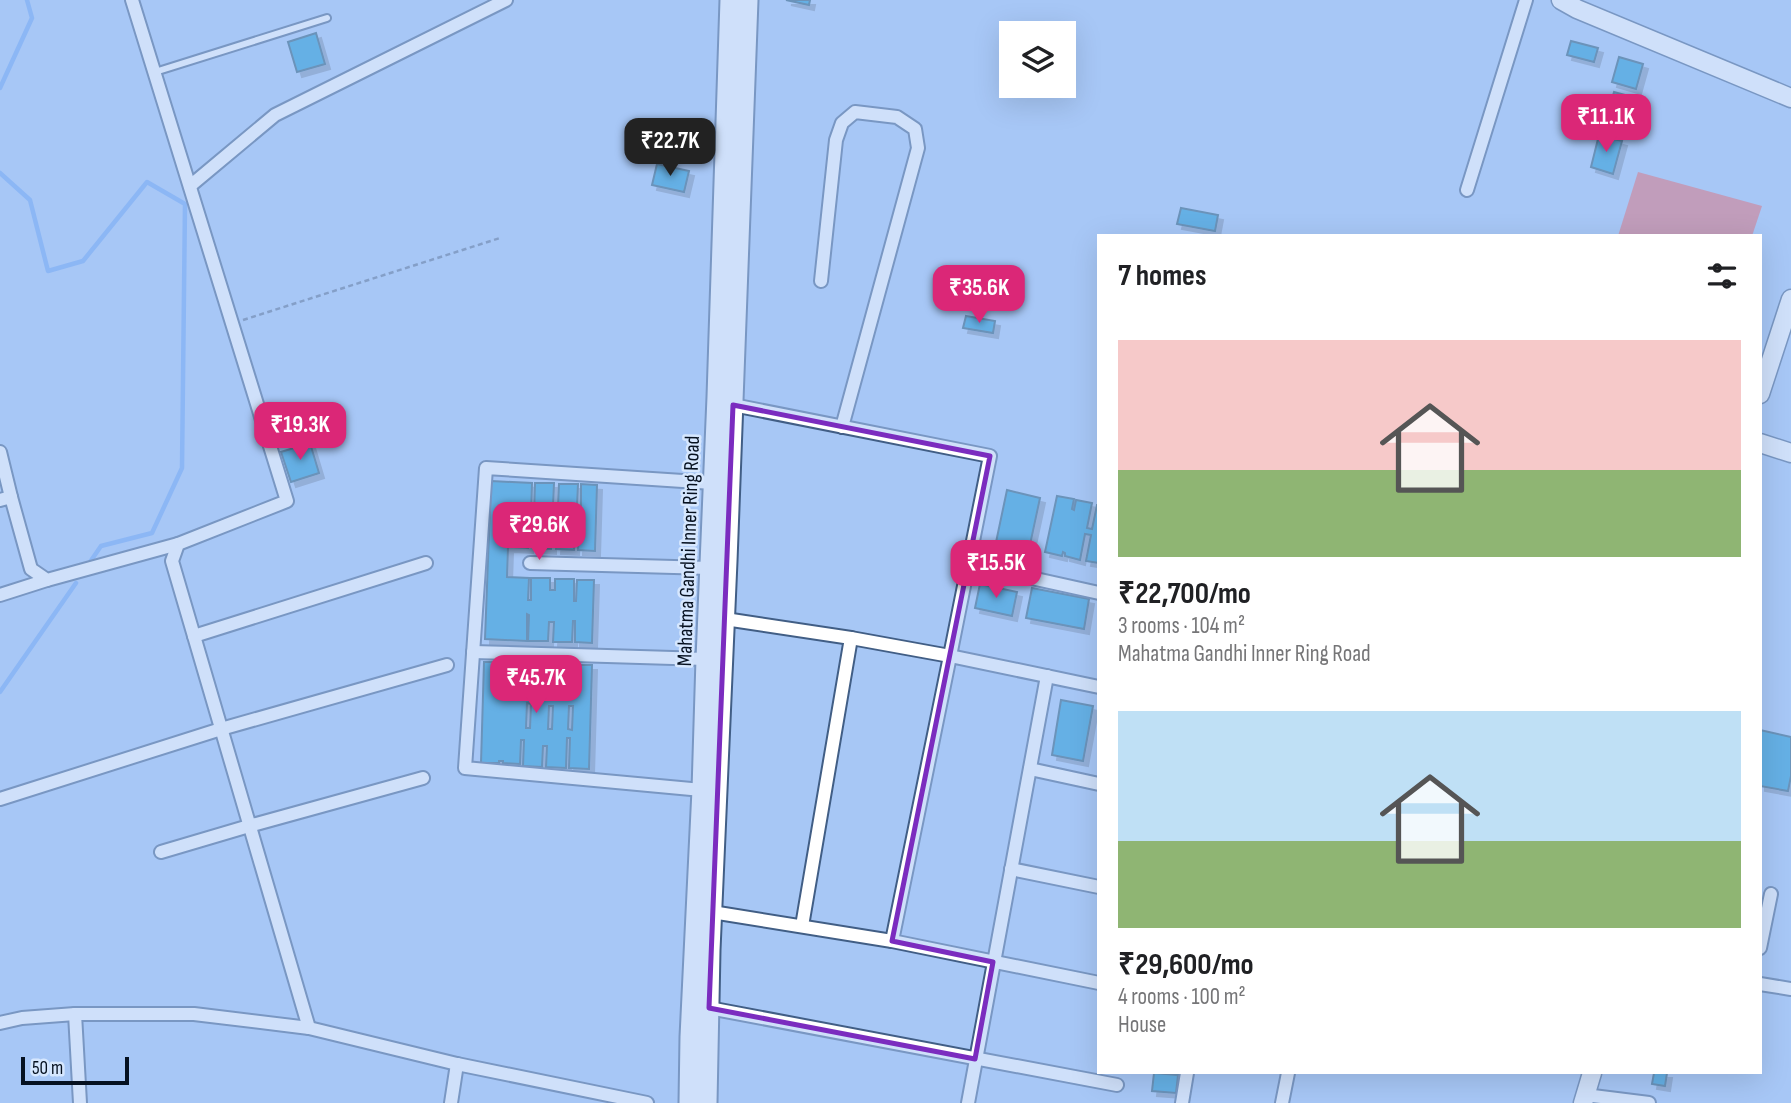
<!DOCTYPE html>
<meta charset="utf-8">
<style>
body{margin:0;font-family:"Sofia Sans Condensed",sans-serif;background:#f6f6f6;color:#202124;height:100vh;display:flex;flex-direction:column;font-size:26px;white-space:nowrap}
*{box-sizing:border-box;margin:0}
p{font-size:23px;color:#757577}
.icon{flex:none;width:38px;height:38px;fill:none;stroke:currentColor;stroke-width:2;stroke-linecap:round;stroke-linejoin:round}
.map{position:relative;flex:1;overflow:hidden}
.sheet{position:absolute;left:1097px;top:234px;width:665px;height:840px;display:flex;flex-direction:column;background:#fff;border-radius:0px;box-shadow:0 7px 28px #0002}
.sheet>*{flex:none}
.buttons{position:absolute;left:999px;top:21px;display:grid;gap:14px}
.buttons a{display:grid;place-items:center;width:77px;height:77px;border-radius:0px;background:#fff;box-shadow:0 7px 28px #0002;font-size:35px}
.scale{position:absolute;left:21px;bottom:18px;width:108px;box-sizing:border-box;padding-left:7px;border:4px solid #061120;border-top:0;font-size:19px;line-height:24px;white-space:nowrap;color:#061120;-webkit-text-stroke:5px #d6e7fe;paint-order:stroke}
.price{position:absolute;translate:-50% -60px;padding:0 16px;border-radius:14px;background:#db2777;color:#fff;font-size:23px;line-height:46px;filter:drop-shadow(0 2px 4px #0008)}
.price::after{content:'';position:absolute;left:50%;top:42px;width:21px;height:16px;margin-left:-10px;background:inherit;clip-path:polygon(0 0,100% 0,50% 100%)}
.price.current{background:#222;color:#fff}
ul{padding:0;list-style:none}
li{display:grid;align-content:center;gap:14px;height:371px;padding:0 21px}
li span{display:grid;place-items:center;height:217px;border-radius:0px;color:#555}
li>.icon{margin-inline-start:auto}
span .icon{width:126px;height:126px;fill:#fffc;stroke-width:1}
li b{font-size:30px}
h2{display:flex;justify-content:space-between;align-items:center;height:84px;padding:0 21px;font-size:30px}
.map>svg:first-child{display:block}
</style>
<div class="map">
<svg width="1791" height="1103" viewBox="0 0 1791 1103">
<defs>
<filter id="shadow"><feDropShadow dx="5" dy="5" stdDeviation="0" flood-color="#0004"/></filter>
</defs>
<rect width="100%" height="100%" fill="#a7c7f5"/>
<polygon fill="#e06a74" points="1638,172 1762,206 1752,236 1618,236"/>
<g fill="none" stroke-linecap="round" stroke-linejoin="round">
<g stroke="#6ba4f4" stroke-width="4.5">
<polyline points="0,88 32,18 27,0"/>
<polyline points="0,173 30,200 48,271 83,261 147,182 185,204 182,468 152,533 101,546 90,562"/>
<polyline points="0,692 76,583"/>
</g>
</g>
<g fill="#1995d0" stroke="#215572" stroke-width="2" fill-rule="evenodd" filter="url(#shadow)">
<polygon points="786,0 810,0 809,5"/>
<polygon points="316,33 325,64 297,72 288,42"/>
<polygon points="1571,41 1598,48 1594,62 1567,55"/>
<polygon points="1619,57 1643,64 1636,89 1612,82"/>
<polygon points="1614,92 1636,98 1627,131 1605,125"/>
<polygon points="1599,135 1622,141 1613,174 1591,167"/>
<polygon points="657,164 689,171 684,192 652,185"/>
<polygon points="1181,208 1218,215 1215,231 1177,224"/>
<polygon points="966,316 995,321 993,333 963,328"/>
<polygon points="310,443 319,473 291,482 281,452"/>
<polygon points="491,481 532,483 531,516 534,516 535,483 554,483 553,506 558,506 559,484 578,484 577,506 581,507 581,484 597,485 595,551 578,550 579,527 575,527 574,550 556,549 557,536 551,536 551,549 533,548 533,528 529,528 528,548 508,547 507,577 529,578 528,600 531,600 531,578 550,578 550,590 555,590 555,579 574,579 574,601 576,601 577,580 594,580 592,643 575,642 575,621 573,621 572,642 553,642 554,622 549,622 548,641 528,641 529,615 527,614 527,641 485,639"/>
<polygon points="1007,490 1040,498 1028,554 995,547"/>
<polygon points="1057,496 1074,499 1072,509 1074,510 1076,500 1092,503 1087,528 1092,529 1097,505 1099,505 1099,563 1086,561 1091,535 1085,534 1080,560 1065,556 1065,553 1063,552 1062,556 1045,552"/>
<polygon points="980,584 1017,592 1012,616 975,608"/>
<polygon points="1032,588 1089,599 1084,629 1026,618"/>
<path d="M 484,662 L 502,662 L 502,667 L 505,667 L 505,663 L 525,663 L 524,692 L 526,692 L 527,663 L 547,664 L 546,687 L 551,687 L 551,664 L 570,665 L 569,699 L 572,699 L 573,665 L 592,665 L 589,769 L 569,768 L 570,738 L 567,738 L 566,768 L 546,767 L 547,746 L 543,746 L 542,767 L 523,766 L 524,740 L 521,740 L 520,764 L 503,763 L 503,761 L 499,761 L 499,763 L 481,763 ZM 527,703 L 531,704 L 530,728 L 526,728 ZM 549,706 L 553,706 L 552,729 L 548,729 ZM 569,706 L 573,706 L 572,730 L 568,729 Z"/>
<polygon points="1061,700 1093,706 1083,761 1052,755"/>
<polygon points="1760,730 1791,737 1791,776 1788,791 1760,786"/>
<polygon points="1154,1073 1178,1075 1176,1093 1152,1091"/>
<polygon points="1654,1073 1667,1073 1665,1086 1652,1084"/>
</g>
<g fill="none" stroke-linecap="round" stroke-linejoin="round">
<g stroke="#415e85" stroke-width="10">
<polyline id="lane" points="155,72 327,18"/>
</g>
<g stroke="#415e85" stroke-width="16">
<g id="street">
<polyline points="132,0 287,501 178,544 172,561 309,1028"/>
<polyline points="190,186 275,115 506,0"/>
<polyline points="1467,190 1526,0"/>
<polyline points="821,281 836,140 842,123 855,112 897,117 915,129 918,148 842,427"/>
<polyline points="0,452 11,497"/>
<polyline points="0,500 11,497 31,569 47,580 178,544"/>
<polyline points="530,563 710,568"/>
<polyline points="968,564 1099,593"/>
<polyline points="0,595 47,580"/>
<polyline points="725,619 851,638 950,656 990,456 733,405"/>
<polyline points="194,636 426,563"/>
<polyline points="473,652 706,659"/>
<polyline points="1099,687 950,656 892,941 1099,983"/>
<polyline points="1030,769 1099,784"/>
<polyline points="702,790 465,768 486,468 713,483"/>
<polyline points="0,799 221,729 447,665"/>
<polyline points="161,852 249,826 423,778"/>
<polyline points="1011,869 1099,887"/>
<polyline points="712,912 892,941"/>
<polyline points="802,926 851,638"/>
<polyline points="1760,948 1771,894"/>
<polyline points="1760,984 1791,989"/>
<polyline points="709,1008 1117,1085"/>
<polyline points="75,1014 80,1103"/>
<polyline points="0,1023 22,1018 75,1014 194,1014 309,1028 457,1064 647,1103"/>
<polyline points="1585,1095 1649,1103"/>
<polyline points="451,1103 457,1064"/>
<polyline points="968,1103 1047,676"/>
<polyline points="1182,1103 1187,1073"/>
<polyline points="1282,1103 1288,1073"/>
</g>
</g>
<g stroke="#415e85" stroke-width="21">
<g id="secondary">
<polyline points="1561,0 1577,9 1791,98"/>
<polyline points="1760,394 1791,299"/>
<polyline points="1760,443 1791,453"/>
<polyline points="1583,1103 1592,1073"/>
</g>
</g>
<g stroke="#415e85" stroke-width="23">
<g id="primary">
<polyline points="689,1103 690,1037 702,790 706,659 717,397 730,0"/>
<polyline points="707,1103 710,950 727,561 748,0"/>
</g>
</g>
<polyline stroke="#5a7090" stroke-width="2.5" stroke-dasharray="5 3.5" stroke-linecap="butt" points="243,320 500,238"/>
<use href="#lane" stroke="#fff" stroke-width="6"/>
<use href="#street" stroke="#fff" stroke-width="12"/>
<use href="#secondary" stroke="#fff" stroke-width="18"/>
<use href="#primary" stroke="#fff" stroke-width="19"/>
</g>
<path d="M0 0H1791V1103H0ZM 733,405 L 990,456 L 892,941 L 993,962 L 975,1059 L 709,1008 Z" fill="#a7c7f5" fill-opacity=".55" fill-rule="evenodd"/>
<path fill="none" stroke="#7b2cbf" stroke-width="5" stroke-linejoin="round" d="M 733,405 L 990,456 L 892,941 L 993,962 L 975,1059 L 709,1008 Z"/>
<g text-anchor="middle" stroke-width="5" stroke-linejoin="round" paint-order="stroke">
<g font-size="21" fill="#061120" stroke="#d6e7fe">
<text transform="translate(688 551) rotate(-88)" y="7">Mahatma Gandhi Inner Ring Road</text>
</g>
</g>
</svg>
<div class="buttons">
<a><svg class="icon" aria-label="layers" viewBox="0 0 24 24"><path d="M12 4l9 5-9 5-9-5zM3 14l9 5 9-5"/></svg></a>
</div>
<div class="scale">50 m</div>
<b class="price" style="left:1606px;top:154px">₹11.1K</b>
<b class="price current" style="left:670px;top:178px">₹22.7K</b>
<b class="price" style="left:979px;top:325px">₹35.6K</b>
<b class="price" style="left:300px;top:462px">₹19.3K</b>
<b class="price" style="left:539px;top:562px">₹29.6K</b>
<b class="price" style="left:996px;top:600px">₹15.5K</b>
<b class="price" style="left:536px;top:715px">₹45.7K</b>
<section class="sheet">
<h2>7 homes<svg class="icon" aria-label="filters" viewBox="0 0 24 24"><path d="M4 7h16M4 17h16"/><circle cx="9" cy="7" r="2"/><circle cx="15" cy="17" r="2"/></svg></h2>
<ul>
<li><span style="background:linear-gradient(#f6c9c9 60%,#8fb573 0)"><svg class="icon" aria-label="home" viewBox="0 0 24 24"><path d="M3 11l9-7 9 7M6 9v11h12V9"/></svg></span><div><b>₹22,700/mo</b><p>3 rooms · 104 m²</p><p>Mahatma Gandhi Inner Ring Road</p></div></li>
<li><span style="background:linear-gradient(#bfe0f5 60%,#8fb573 0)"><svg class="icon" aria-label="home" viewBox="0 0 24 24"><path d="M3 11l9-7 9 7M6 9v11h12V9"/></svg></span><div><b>₹29,600/mo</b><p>4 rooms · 100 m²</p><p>House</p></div></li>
</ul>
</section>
</div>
